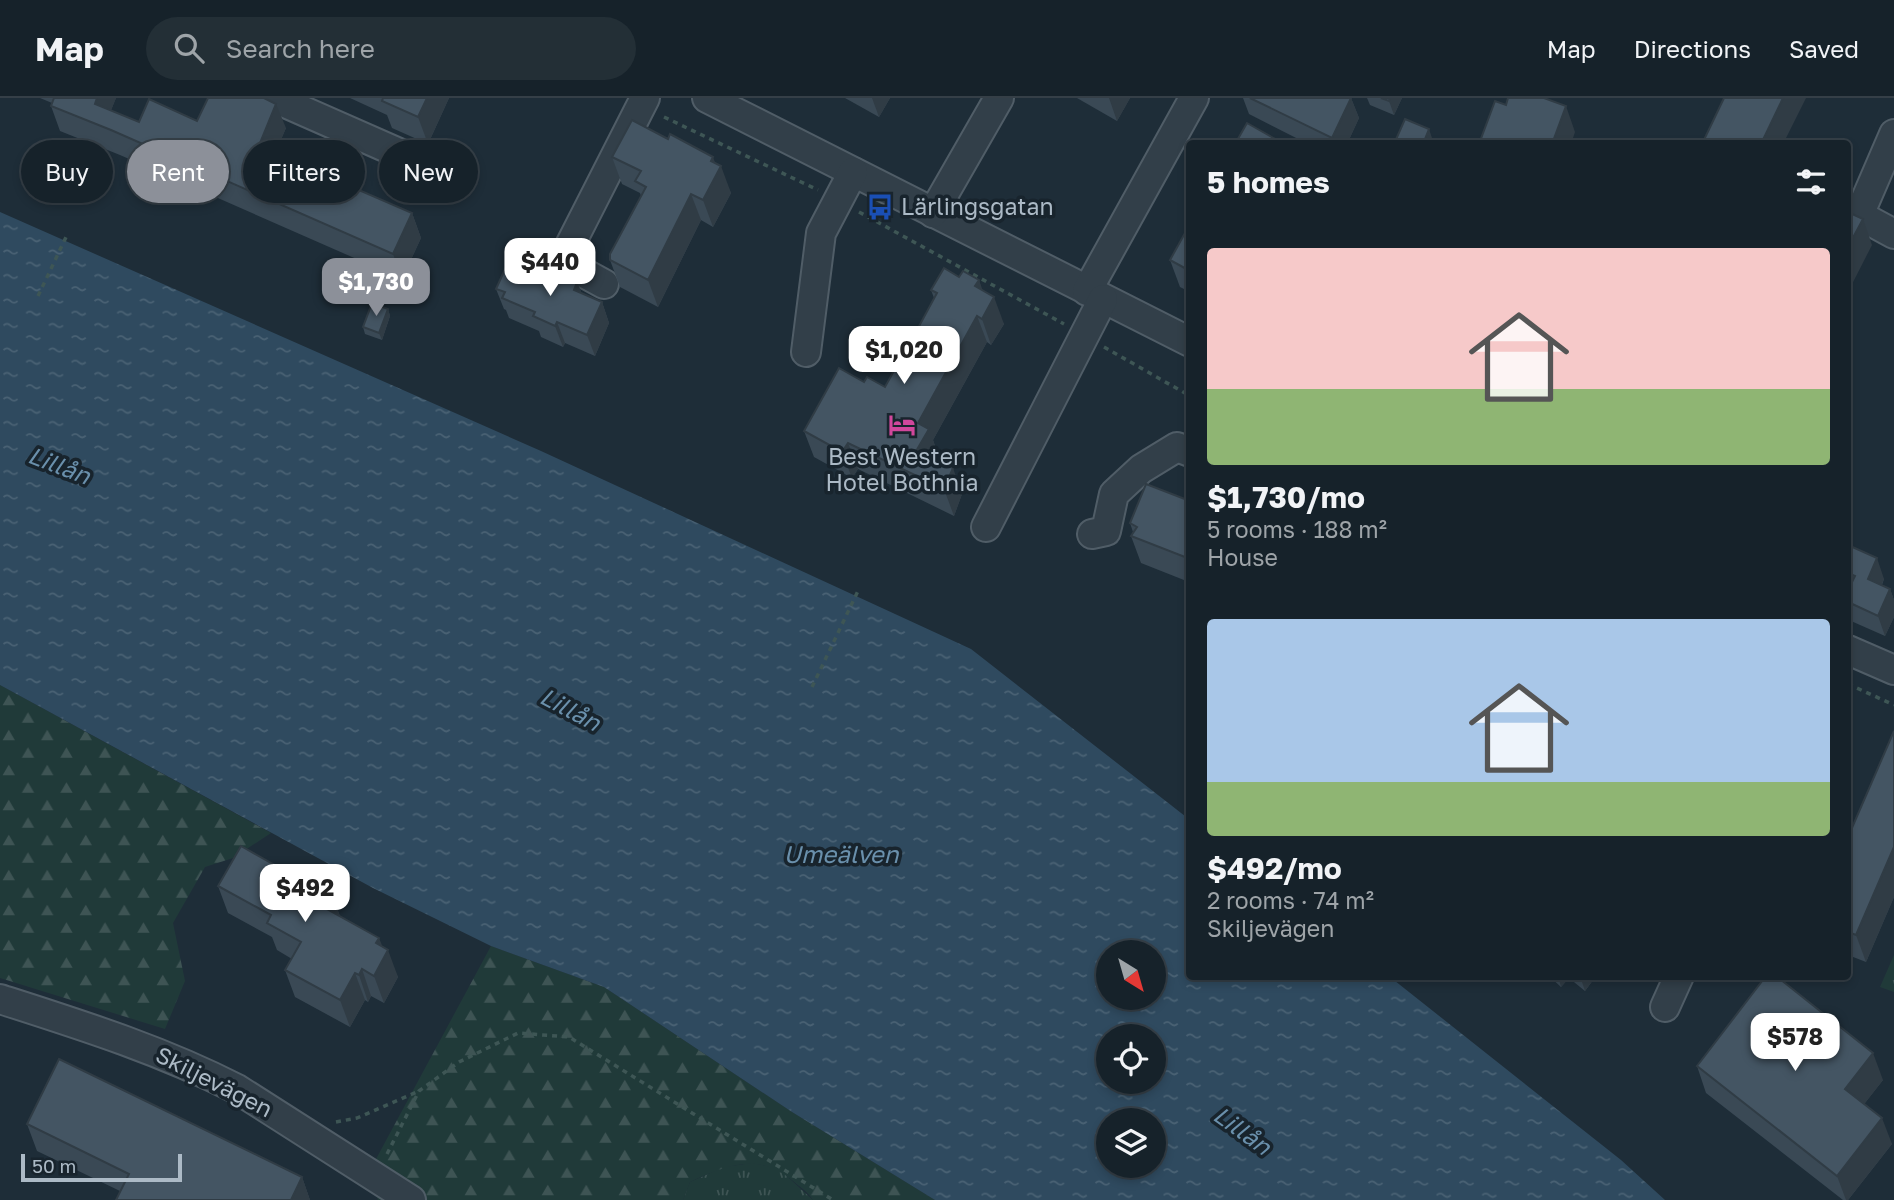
<!DOCTYPE html>
<meta charset="utf-8">
<style>
body{margin:0;font-family:"Golos Text",sans-serif;background:#232f36;color:#f1f3f6;height:100vh;display:flex;flex-direction:column;font-size:26px;white-space:nowrap}
*{box-sizing:border-box;margin:0}
p{font-size:23px;color:#9ea4a8}
.icon{flex:none;width:38px;height:38px;fill:none;stroke:currentColor;stroke-width:2;stroke-linecap:round;stroke-linejoin:round}
.map{position:relative;flex:1;overflow:hidden}
.side{position:absolute;left:1186px;top:42px;width:665px;height:840px;display:flex;flex-direction:column;background:#16222a;border-radius:7px;box-shadow:0 4px 10px #0003,0 0 0 2px #353f47}
.side>*{flex:none}
.hud{position:absolute;left:21px;top:42px;width:665px;height:63px;display:flex;gap:14px}
.needle{width:46px;rotate:143deg}
.controls{position:absolute;left:1096px;top:842px;display:grid;gap:14px}
.controls a{display:grid;place-items:center;width:70px;height:70px;border-radius:50%;background:#16222a;box-shadow:0 4px 10px #0003,0 0 0 2px #353f47;font-size:35px}
.scale{position:absolute;left:21px;bottom:18px;width:161px;box-sizing:border-box;padding-left:7px;border:4px solid #acbac6;border-top:0;font-size:19px;line-height:24px;white-space:nowrap;color:#acbac6;-webkit-text-stroke:5px #18242d;paint-order:stroke}
.price{position:absolute;translate:-50% -60px;padding:0 16px;border-radius:14px;background:#fff;color:#222;font-size:23px;line-height:46px;filter:drop-shadow(0 2px 4px #0008)}
.price::after{content:'';position:absolute;left:50%;top:42px;width:21px;height:16px;margin-left:-10px;background:inherit;clip-path:polygon(0 0,100% 0,50% 100%)}
.price.active{background:#8c9099;color:#fff}
ul{padding:0;list-style:none}
li{display:grid;align-content:center;gap:14px;height:371px;padding:0 21px}
li span{display:grid;place-items:center;height:217px;border-radius:7px;color:#555}
li>.icon{margin-inline-start:auto}
span .icon{width:126px;height:126px;fill:#fffc;stroke-width:1}
li b{font-size:30px}
h2{display:flex;justify-content:space-between;align-items:center;height:84px;padding:0 21px;font-size:30px}
.tag{padding:0 24px;border-radius:32px;background:#16222a;box-shadow:0 4px 10px #0003,0 0 0 2px #353f47;font-size:24px;line-height:63px}
.tag.active{background:#8c9099;color:#fff}
header{display:flex;align-items:center;gap:42px;box-sizing:border-box;height:98px;padding:0 35px;background:#16222a;border-bottom:2px solid #353f47}
header strong{font-size:33px}
nav{display:flex;gap:38px;margin-inline-start:auto;font-size:24px}
.search{width:490px;height:63px;background:#232f36;display:flex;align-items:center;gap:18px;box-sizing:border-box;padding:0 24px;border-radius:38px;color:#9ea4a8;font-size:26px}
.map>svg:first-child{display:block}
</style>
<header>
<strong>Map</strong>
<div class="search"><svg class="icon" aria-label="search" viewBox="0 0 24 24"><circle cx="10" cy="10" r="6"/><path d="M15 15l6 6"/></svg>Search here</div>
<nav><a>Map</a><a>Directions</a><a>Saved</a></nav>
</header>
<div class="map">
<svg width="1894" height="1102" viewBox="0 0 1894 1102">
<defs>
<pattern id="grass-tufts" width="24" height="20" patternUnits="userSpaceOnUse" patternTransform="scale(1.75)"><rect width="24" height="20" fill="#203a39"/><path d="M3 7l-1-3M5 7V3M7 7l1-3M15 17l-1-3M17 17v-4M19 17l1-3" fill="none" stroke="#3e5454"/></pattern>
<pattern id="forest-firs" width="22" height="20" patternUnits="userSpaceOnUse" patternTransform="scale(1.75)"><rect width="22" height="20" fill="#203a39"/><path d="M5 1l3.5 6h-7zM16 11l3.5 6h-7z" fill="#3e5454"/></pattern>
<pattern id="water-ripples" width="26" height="14" patternUnits="userSpaceOnUse" patternTransform="scale(1.75)"><rect width="26" height="14" fill="#2f4a5f"/><path d="M2 4q2-2 4 0t4 0M15 11q2-2 4 0t4 0" fill="none" stroke="#4a6274"/></pattern>
</defs>
<rect width="100%" height="100%" fill="#1e2d38"/>
<g fill="url(#grass-tufts)">
<polygon points="1894,857 1894,894 1880,889"/>
<polygon points="752,1065 778,1070 813,1102 683,1102 690,1084 724,1069"/>
</g>
<g fill="url(#forest-firs)">
<polygon points="0,587 271,735 233,760 205,769 173,825 185,883 165,931 0,880"/>
<path d="M 491,848 L 604,889 L 792,1014 L 935,1102 L 813,1102 C 808,1094 800,1089 793,1083 C 759,1054 727,1067 690,1084 L 683,1102 L 378,1102 L 369,1074 Z"/>
</g>
<path fill="url(#water-ripples)" fill-rule="evenodd" d="M 0,114 L 541,353 L 971,551 L 1190,722 L 1190,878 L 1390,879 L 1621,1062 L 1665,1102 L 935,1102 L 792,1014 L 604,889 L 491,848 L 373,790 L 0,587 ZM 1108,854 L 1153,854 L 1153,900 L 1108,900 ZM 1108,938 L 1153,938 L 1153,984 L 1108,984 ZM 1108,1022 L 1153,1022 L 1153,1068 L 1108,1068 Z"/>
<g fill="none" stroke-linecap="round" stroke-linejoin="round">
<g stroke="#505d67" stroke-width="32">
<g id="minor">
<polyline points="274,0 417,63"/>
<polyline points="707,0 1190,244"/>
<polyline points="1894,36 1859,117 1894,136"/>
<polyline points="933,115 999,0"/>
<polyline points="604,186 562,163 645,0"/>
<polyline points="1087,193 1194,0"/>
<polyline points="806,254 821,135 853,74"/>
<polyline points="986,429 1103,201"/>
<polyline points="1092,436 1106,433 1114,396 1141,371 1177,349 1190,354"/>
<polyline points="1848,552 1894,572"/>
<path d="M 0,901 C 81,927 161,952 237,991 L 411,1102"/>
<polyline points="1665,909 1679,878"/>
</g>
</g>
<g stroke="#3e5655" stroke-width="3.5" stroke-dasharray="5 5" stroke-linecap="butt">
<polyline points="664,19 818,92"/>
<polyline points="859,114 1064,226"/>
<polyline points="38,198 68,135"/>
<polyline points="1104,249 1190,298"/>
<polyline points="1848,586 1894,607"/>
<polyline points="812,589 858,493"/>
<polyline points="336,1024 357,1020 417,994"/>
<polyline points="387,1056 419,993 459,964 518,935 569,939 833,1102"/>
</g>
<use href="#minor" stroke="#323f49" stroke-width="28"/>
</g>
<g fill="#3a4955">
<polygon points="40,0 116,0 111,12 139,24 197,23 286,30 274,57 412,115 421,140 402,181 120,57 60,33 51,8 52,5"/>
<polygon points="350,0 449,0 428,46 392,30 387,17"/>
<polygon points="845,0 890,0 879,19"/>
<polygon points="1077,0 1130,0 1117,23"/>
<polygon points="1243,0 1351,0 1359,20 1347,46 1308,46 1249,16"/>
<polygon points="1367,0 1402,0 1394,17 1370,7"/>
<polygon points="668,41 716,65 731,95 713,129 701,122 658,209 620,189 610,162 641,98 640,95 622,86 612,59"/>
<polygon points="1190,126 1190,194 1180,189 1170,162"/>
<polygon points="514,172 547,181 577,184 582,196 602,204 609,225 595,258 565,245 563,249 541,239 539,233 509,220 506,212 504,211 496,191"/>
<polygon points="959,179 979,182 982,193 1004,226 991,247 987,244 933,342 938,357 935,363 962,396 954,418 858,371 852,380 814,359 804,333 864,284 885,289 907,249 905,244 917,232 934,200 931,192"/>
<polygon points="388,211 390,218 382,242 365,236 363,229"/>
<polygon points="1190,403 1190,491 1188,485 1189,484 1141,465 1131,438 1133,434 1130,425"/>
<polygon points="1848,447 1884,481 1882,487 1890,491 1894,502 1894,519 1885,538 1851,523 1848,515"/>
<polygon points="1894,633 1894,799 1866,864 1848,857 1848,739"/>
<polygon points="218,788 333,800 340,818 382,848 398,879 384,905 371,898 368,904 365,902 350,929 295,899 285,872 292,861 277,852 272,839 228,815"/>
<polygon points="1549,878 1596,878 1585,893 1569,880 1561,889"/>
<polygon points="1697,968 1883,982 1864,1006 1892,1046 1848,1102 1843,1102 1706,995"/>
<polygon points="27,1026 302,1079 310,1102 116,1102 120,1093 37,1053"/>
</g>
<g fill="#303c45">
<polygon points="97,0 116,0 104,30 95,6"/>
<polygon points="427,0 449,0 428,46 418,19"/>
<polygon points="872,0 890,0 879,19"/>
<polygon points="1109,0 1130,0 1117,23"/>
<polygon points="1351,0 1359,20 1347,46 1334,46 1332,40"/>
<polygon points="1390,0 1402,0 1394,17 1389,3"/>
<polygon points="1783,0 1806,0 1783,46 1761,46"/>
<polygon points="276,6 286,30 267,75 258,50"/>
<polygon points="1566,8 1575,34 1571,46 1552,46"/>
<polygon points="1429,31 1434,46 1423,46"/>
<polygon points="713,59 718,73 721,68 731,95 713,129 703,102 711,63"/>
<polygon points="691,96 701,122 658,209 648,182"/>
<polygon points="412,115 421,140 402,181 393,156"/>
<polygon points="1863,121 1872,147 1848,194 1848,149"/>
<polygon points="979,182 988,208 975,188"/>
<polygon points="577,184 585,204 574,192"/>
<polygon points="994,199 1004,226 991,247 982,221"/>
<polygon points="602,204 609,225 595,258 587,237"/>
<polygon points="388,211 390,218 382,242 379,235"/>
<polygon points="977,218 987,244 933,342 938,357 925,381 915,355 918,325"/>
<polygon points="557,224 565,245 563,249 555,228"/>
<polygon points="848,345 858,371 852,380 842,354"/>
<polygon points="953,370 962,396 954,418 944,391"/>
<polygon points="1877,460 1884,481 1875,501 1868,481"/>
<polygon points="1890,491 1894,502 1894,519 1885,538 1878,518"/>
<polygon points="1894,749 1894,799 1866,864 1856,837"/>
<polygon points="333,800 343,826 327,811"/>
<polygon points="379,840 386,857 388,852 398,879 384,905 374,878 376,845"/>
<polygon points="362,871 371,898 368,904 359,877"/>
<polygon points="355,875 365,902 350,929 340,902"/>
<polygon points="1558,878 1569,878 1569,880 1561,889"/>
<polygon points="1580,878 1596,878 1585,893"/>
<polygon points="1873,955 1883,982 1855,1018 1845,991"/>
<polygon points="1882,1020 1892,1046 1848,1102 1846,1102 1837,1078"/>
<polygon points="302,1079 310,1102 291,1102"/>
</g>
<g fill="#445563" stroke="#303c45" stroke-width="2">
<polygon points="54,0 97,0 95,6 139,24 149,1 197,23 208,0 264,0 276,6 258,50 298,68 299,66 412,115 393,156 111,32 51,8"/>
<polygon points="383,0 427,0 418,19 382,3"/>
<polygon points="1250,0 1351,0 1332,40"/>
<polygon points="1381,0 1390,0 1389,3"/>
<polygon points="1508,0 1544,0 1566,8 1552,46 1479,46 1495,3 1506,7"/>
<polygon points="1724,0 1783,0 1761,46 1702,46"/>
<polygon points="1405,21 1429,31 1423,46 1394,46"/>
<polygon points="632,22 668,41 670,36 713,59 711,63 721,68 703,102 691,96 648,182 610,162 610,156 646,89 635,83 641,73 612,59"/>
<polygon points="1247,25 1284,46 1235,46"/>
<polygon points="1848,114 1863,121 1848,149"/>
<polygon points="1190,126 1190,173 1170,162"/>
<polygon points="516,167 547,181 551,172 577,184 574,192 602,204 587,237 557,224 555,228 533,218 535,214 502,200 505,194 496,191 506,169 514,172"/>
<polygon points="944,170 959,179 963,173 979,182 975,188 994,199 982,221 977,218 918,325 929,331 915,355 953,370 944,391 848,345 842,354 804,333 839,270 864,284 867,279 885,289 909,246 905,244 913,230 917,232 937,195 931,192"/>
<polygon points="372,205 388,211 379,235 363,229"/>
<polygon points="1146,386 1190,403 1190,461 1131,438 1137,429 1130,425"/>
<polygon points="1848,447 1877,460 1868,481 1890,491 1878,518 1848,504 1848,492 1855,478 1848,475"/>
<polygon points="1894,633 1894,749 1856,837 1848,834 1848,739"/>
<polygon points="241,748 333,800 327,811 379,840 376,845 388,852 374,878 362,871 359,877 355,875 340,902 285,872 301,844 267,825 271,817 218,788"/>
<polygon points="1766,878 1776,878 1873,955 1845,991 1882,1020 1837,1078 1697,968"/>
<polygon points="59,961 302,1079 291,1102 116,1102 129,1076 27,1026"/>
</g>
<defs>
<g id="bus-bare" transform="scale(2.1)"><path d="M-5-6H5V4H4V6H2V4H-2V6H-4V4H-5ZM-3.5-4V0h7V-4ZM-3.5 1.2v1.5H-2V1.2ZM2 1.2v1.5H3.5V1.2Z" fill="#1a4fb4" stroke="#18242d" stroke-width="2.5" paint-order="stroke"/></g>
<g id="hotel-bare" transform="scale(2.1)"><path d="M-6-4.5h1.5V1H6V5H4.5V3h-9V5H-6ZM-4 0a1.8 1.8 0 1 1 3.6 0ZM.5 0V-2.5h3Q6-2.5 6 0Z" fill="#d1479c" stroke="#18242d" stroke-width="2.5" paint-order="stroke"/></g>
</defs>
<g fill-rule="evenodd">
<use href="#bus-bare" x="880" y="109"/>
<use href="#hotel-bare" x="902" y="327"/>
</g>
<g text-anchor="middle" stroke-width="7" stroke-linejoin="round" paint-order="stroke">
<g font-size="23" fill="#acbac6" stroke="#18242d" text-anchor="start">
<text x="901" y="117">Lärlingsgatan</text>
<text x="902" y="367" text-anchor="middle">Best Western<tspan x="902" dy="26">Hotel Bothnia</tspan></text>
</g>
<g font-size="23" fill="#acbac6" stroke="#18242d">
<text transform="translate(214 984) rotate(27)" y="8">Skiljevägen</text>
</g>
<g font-size="24" font-style="italic" fill="#6a90ac" stroke="#18242d">
<text transform="translate(59 368) rotate(21)" y="8">Lillån</text>
<text transform="translate(570 612) rotate(28)" y="8">Lillån</text>
<text x="841" y="765">Umeälven</text>
<text transform="translate(1242 1033) rotate(36)" y="8">Lillån</text>
</g>
</g>
</svg>
<div class="controls">
<a><svg class="needle" viewBox="-14 -14 28 28"><path d="M0-13l5 13h-10z" fill="#e53935"/><path d="M0 13l5-13h-10z" fill="#9ea4a8"/></svg></a>
<a><svg class="icon" aria-label="locate" viewBox="0 0 24 24"><circle cx="12" cy="12" r="6"/><path d="M12 2v4M12 18v4M2 12h4M18 12h4"/></svg></a>
<a><svg class="icon" aria-label="layers" viewBox="0 0 24 24"><path d="M12 4l9 5-9 5-9-5zM3 14l9 5 9-5"/></svg></a>
</div>
<div class="scale">50 m</div>
<b class="price" style="left:550px;top:200px">$440</b>
<b class="price active" style="left:376px;top:220px">$1,730</b>
<b class="price" style="left:904px;top:288px">$1,020</b>
<b class="price" style="left:305px;top:826px">$492</b>
<b class="price" style="left:1795px;top:975px">$578</b>
<div class="hud">
<a class="tag">Buy</a>
<a class="tag active">Rent</a>
<a class="tag">Filters</a>
<a class="tag">New</a>
</div>
<section class="side">
<h2>5 homes<svg class="icon" aria-label="filters" viewBox="0 0 24 24"><path d="M4 7h16M4 17h16"/><circle cx="9" cy="7" r="2"/><circle cx="15" cy="17" r="2"/></svg></h2>
<ul>
<li><span style="background:linear-gradient(#f6c9c9 65%,#8fb573 0)"><svg class="icon" aria-label="home" viewBox="0 0 24 24"><path d="M3 11l9-7 9 7M6 9v11h12V9"/></svg></span><div><b>$1,730/mo</b><p>5 rooms · 188 m²</p><p>House</p></div></li>
<li><span style="background:linear-gradient(#a9c7e8 75%,#8fb573 0)"><svg class="icon" aria-label="home" viewBox="0 0 24 24"><path d="M3 11l9-7 9 7M6 9v11h12V9"/></svg></span><div><b>$492/mo</b><p>2 rooms · 74 m²</p><p>Skiljevägen</p></div></li>
</ul>
</section>
</div>
